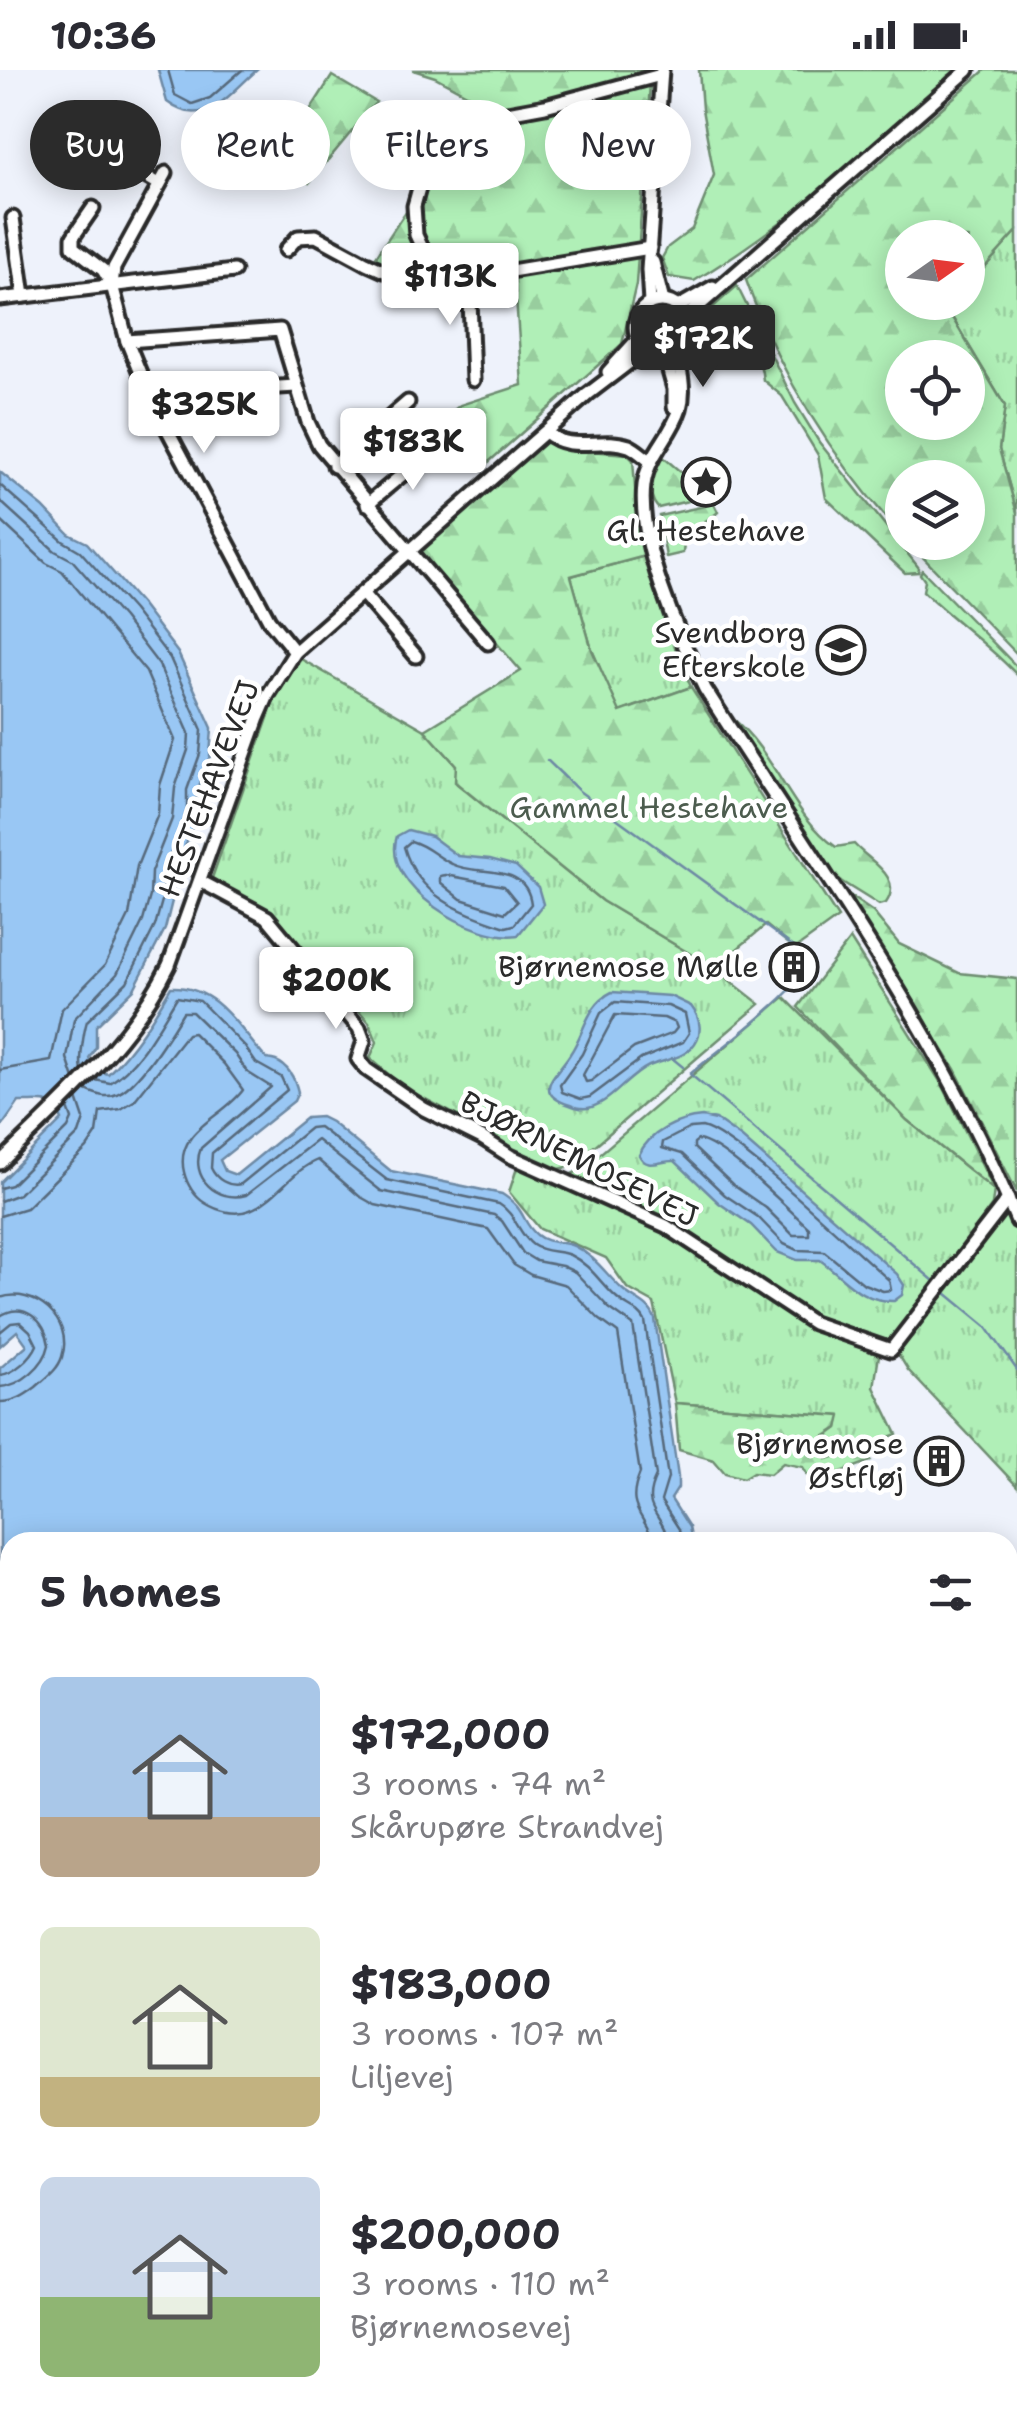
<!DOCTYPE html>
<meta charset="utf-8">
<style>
body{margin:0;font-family:"Shantell Sans",sans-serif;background:#f7f7f7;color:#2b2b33;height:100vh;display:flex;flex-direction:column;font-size:38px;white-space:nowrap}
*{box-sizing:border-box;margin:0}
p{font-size:32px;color:#7c7c81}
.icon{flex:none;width:55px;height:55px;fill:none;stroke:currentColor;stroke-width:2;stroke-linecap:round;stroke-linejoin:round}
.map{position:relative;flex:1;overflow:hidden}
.panel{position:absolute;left:0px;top:1462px;width:1018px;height:892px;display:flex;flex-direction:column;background:#fff;border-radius:30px 30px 0 0;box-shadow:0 5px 25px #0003}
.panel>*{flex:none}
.hud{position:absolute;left:30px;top:30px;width:958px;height:90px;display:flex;gap:20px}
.needle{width:65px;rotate:76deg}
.buttons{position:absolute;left:885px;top:150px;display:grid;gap:20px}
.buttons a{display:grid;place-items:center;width:100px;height:100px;border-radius:50%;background:#fff;box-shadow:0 5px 25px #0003;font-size:50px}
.price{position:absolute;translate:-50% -85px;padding:0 22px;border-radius:10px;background:#fff;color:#222;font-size:32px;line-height:65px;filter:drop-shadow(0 2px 5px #0008)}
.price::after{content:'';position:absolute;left:50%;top:60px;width:30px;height:22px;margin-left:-15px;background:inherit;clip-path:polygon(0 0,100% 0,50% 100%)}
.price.selected{background:#2b2b2b;color:#fff}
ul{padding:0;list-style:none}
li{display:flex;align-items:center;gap:30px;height:250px;padding:0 40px}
li span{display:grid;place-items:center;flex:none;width:280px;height:200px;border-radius:15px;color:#555}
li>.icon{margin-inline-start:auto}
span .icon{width:120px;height:120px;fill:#fffc;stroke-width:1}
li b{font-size:42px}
h2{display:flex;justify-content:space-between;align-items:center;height:120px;padding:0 40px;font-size:42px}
.chip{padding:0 35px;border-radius:45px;background:#fff;box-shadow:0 5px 25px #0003;font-size:35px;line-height:90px}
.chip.selected{background:#2b2b2b;color:#fff}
.status{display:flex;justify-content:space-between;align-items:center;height:70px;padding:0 50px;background:#fff;direction:ltr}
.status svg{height:28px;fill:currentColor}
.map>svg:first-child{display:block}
</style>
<div class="status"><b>10:36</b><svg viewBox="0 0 49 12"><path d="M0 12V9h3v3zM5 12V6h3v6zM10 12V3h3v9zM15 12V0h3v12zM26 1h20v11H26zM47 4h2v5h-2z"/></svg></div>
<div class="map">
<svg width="1017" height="2353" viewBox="0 0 1017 2353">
<defs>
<pattern id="grass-tufts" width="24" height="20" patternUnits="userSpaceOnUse" patternTransform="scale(2.5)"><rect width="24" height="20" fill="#b0efb7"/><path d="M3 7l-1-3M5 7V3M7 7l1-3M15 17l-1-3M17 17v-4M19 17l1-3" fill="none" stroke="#98cd9e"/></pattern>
<pattern id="forest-firs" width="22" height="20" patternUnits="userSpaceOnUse" patternTransform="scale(2.5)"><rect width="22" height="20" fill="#b0efb7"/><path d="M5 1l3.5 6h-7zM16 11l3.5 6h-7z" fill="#98cd9e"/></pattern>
</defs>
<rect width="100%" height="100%" fill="#eef2fb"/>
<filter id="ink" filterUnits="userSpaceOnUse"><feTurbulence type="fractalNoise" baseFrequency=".01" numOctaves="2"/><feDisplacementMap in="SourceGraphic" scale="20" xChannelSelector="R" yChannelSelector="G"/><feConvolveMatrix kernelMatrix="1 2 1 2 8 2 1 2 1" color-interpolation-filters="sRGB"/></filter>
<g filter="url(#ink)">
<g fill="url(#grass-tufts)" stroke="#6e8d71" stroke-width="2.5">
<polygon points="1017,161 1017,443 999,379 1005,336 947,239 952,233 968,232 968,216"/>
<circle cx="661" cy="257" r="15"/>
<polygon points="645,486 666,556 691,617 619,642 592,580 571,506"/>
<polygon points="301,589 425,660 456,695 457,714 602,831 714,898 760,934 571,1096 552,1101 511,1082 490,1063 403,1017 370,988 377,972 369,952 269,841 212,808 276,625"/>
<polygon points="784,927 907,1050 994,1120 992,1135 890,1276 814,1249 668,1153 567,1106 581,1100"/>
<polygon points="518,1095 664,1160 811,1256 879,1285 874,1317 897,1364 827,1390 822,1370 838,1358 840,1346 675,1333 654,1233 627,1218 606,1188 540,1159 509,1122"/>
<polygon points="1008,1137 1017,1160 1017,1416 908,1300 897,1282"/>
<polygon points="1017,1577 1017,1769 1008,1771 1008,1580"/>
<polygon points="1008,2074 1017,2077 1017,2353 903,2353 901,2345 1008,2345"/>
</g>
<g fill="url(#forest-firs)" stroke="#6e8d71" stroke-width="2.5" fill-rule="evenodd">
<path d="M 413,0 L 651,0 L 636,214 L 622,274 L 482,398 L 438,353 L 460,335 L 522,315 L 514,198 L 406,199 L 373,191 C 412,133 439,84 496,40 L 435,7 Z"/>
<path d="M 699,0 L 961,0 C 875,75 792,152 694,211 L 669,207 L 662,188 L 668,177 L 692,159 L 714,105 L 702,39 Z"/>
<path d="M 985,0 L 1017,0 L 1017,161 L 968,216 L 968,168 L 902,168 L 902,232 L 952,233 L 947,239 L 1005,336 L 999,379 L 1017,443 L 1017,584 L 909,473 L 968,472 L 968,408 L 902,408 L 902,465 C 834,392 779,304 746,210 ZM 902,288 L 968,288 L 968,352 L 902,352 Z"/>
<polygon points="332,6 376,32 309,113 279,89"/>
<path d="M 737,216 L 795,333 L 819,372 L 919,498 L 918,502 L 905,503 L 826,428 L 818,385 L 782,326 L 763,310 C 758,263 731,264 693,273 L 689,271 L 695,253 Z"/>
<polygon points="544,372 566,379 627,384 633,390 637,443 645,486 571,506 592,580 620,642 691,617 838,848 795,879 766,855 714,898 602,831 455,712 456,695 425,660 521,601 418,483"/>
<path d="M 662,386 L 709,426 L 658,438 C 644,423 654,401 662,386 Z"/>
<path d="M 714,434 L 718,442 C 699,461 685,448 683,483 L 666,487 L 659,446 Z"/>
<path d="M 922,500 L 1017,597 L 1017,605 C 988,574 954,551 923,521 L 925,511 L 920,504 Z"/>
<path d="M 732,648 C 776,683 790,744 836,777 L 854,774 C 869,791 904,807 886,833 L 879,835 L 831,805 Z"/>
<polygon points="844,822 873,842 899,874 959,903 1017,909 1017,1122 955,999"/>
<polygon points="850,869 943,1016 994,1120 907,1050 798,937"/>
<polygon points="675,1333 841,1346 838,1358 822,1368 827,1389 868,1376 871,1391 812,1413 803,1397 783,1393 770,1404 753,1402 743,1408 725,1403 714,1390 679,1380"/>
<polygon points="1017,1769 1017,2077 1008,2074 1008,1771"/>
</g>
<g fill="#99c7f4" stroke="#6d89a4" stroke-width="2.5">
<path d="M 158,0 L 257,0 C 229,24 205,61 167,32 Z"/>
<path d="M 0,402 L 43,437 L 69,464 L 87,473 L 140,533 L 178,583 L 212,658 L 210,686 L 197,722 L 193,756 L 173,807 L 173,827 L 165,859 L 134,919 L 96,956 L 96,977 L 89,988 L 94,999 L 108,1004 C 134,979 153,948 171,917 C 215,915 237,955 262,984 C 270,993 266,987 276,991 C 288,996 295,1009 298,1022 L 294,1031 L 220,1090 L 225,1101 L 236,1105 L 306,1048 L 321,1047 L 331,1052 L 391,1101 L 502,1124 C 527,1140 521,1152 537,1165 C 547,1174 563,1171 574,1176 C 595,1186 605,1203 621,1218 C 633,1230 649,1232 655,1249 L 678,1407 L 678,1418 L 671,1429 L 689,1457 L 692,1472 L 10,1472 L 10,2345 L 889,2345 L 889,2353 L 0,2353 L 0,1298 L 27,1275 L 17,1261 L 0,1276 L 0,1112 L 62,1050 C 53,1026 40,1033 19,1032 L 0,1059 Z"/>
<path d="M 408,760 L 431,766 L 458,786 L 490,789 L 516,796 L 538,817 L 543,834 L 518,865 C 475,872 380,817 397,766 Z"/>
<path d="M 612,922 L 670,926 L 691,936 C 701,949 704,965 691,978 C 682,989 662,990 649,996 C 628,1006 613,1030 592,1037 C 584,1040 577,1038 570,1035 C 530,1022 557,1005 570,984 C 585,962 587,934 612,922 Z"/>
<path d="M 702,1047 L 716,1050 L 742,1068 L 897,1204 L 904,1215 L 902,1225 L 894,1231 C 860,1232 845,1208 820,1190 L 797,1190 L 777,1182 L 751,1155 L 719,1133 L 675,1091 C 660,1090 647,1101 639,1085 C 649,1062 678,1049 702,1047 Z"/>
</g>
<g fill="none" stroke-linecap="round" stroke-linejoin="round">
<g stroke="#57697b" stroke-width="2.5">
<polyline points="168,0 175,25 192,34 210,28 242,0"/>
<path d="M 0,415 L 63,471 L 80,481 L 133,540 L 170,588 L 202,660 L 200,684 L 187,720 L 187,740 L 163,804 L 163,827 L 155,856 L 127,912 L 87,951 C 84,961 79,991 82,1000"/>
<polyline points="0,431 55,481 72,490 123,548 159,595 189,663 188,680 175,718 172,749 151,802 150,826 143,851 117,904 74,949 67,988 74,1009"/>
<polyline points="0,450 46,493 62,501 146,602 175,670 160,715 158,744 137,796 129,846 105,895 62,939 51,991 0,1000"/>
<path d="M 411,771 C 428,776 437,787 452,794 C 477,807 526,791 531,834 L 514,855 L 506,857 C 462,843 418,827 404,777 Z"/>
<polygon points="446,805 504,816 517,832 505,843 461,829 440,812 440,806"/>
<polygon points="615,932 668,936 685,944 689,963 683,972 641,989 590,1027 581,1029 562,1022 560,1015 582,984 601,943"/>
<polygon points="615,945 664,948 675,953 677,958 673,963 634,978 591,1011 586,1012 583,1005"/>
<path d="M 95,1010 L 110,1013 C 140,994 159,956 177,927 L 200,931 L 245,977 L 256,993 L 281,1007 L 287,1020 L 212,1083 L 211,1098 C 216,1109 228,1117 241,1114 L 310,1058 L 319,1057 L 387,1110 L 499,1134 C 516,1144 518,1164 533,1175 C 544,1183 558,1180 570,1185 C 591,1195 600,1213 616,1227 C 626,1237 639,1239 645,1251 L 668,1408 L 661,1431 L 679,1459 L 682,1472"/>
<path d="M 86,1020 C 95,1024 106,1029 117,1024 C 140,1014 170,964 183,942 L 192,942 L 235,984 L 247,1002 L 271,1017 L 201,1078 C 189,1107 217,1133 246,1125 L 317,1070 L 381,1121 L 494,1145 L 502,1151 L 523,1183 L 536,1191 L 562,1196 L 575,1202 L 609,1238 L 633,1255 L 656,1406 C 639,1441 663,1443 669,1472"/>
<path d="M 702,1057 C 735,1064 855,1181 889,1210 L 891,1220 L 883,1221 L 864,1214 L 824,1181 L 797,1180 L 784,1174 L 758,1147 L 725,1125 L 682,1084 L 662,1078 L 663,1072 L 690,1058 Z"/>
<path d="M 698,1070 C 723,1073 787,1138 809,1158 L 809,1165 L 793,1165 L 766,1138 L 733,1115 L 694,1078 L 694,1073 Z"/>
<polyline points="0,1118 11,1115 68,1058 72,1049 68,1038"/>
<polyline points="0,1131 19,1124 79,1064 84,1049 77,1028"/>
<path d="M 0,1146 L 26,1138 L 87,1078 L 97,1063 L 100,1042 L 121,1039 L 134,1031 L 187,964 L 193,963 L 224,994 L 243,1020 C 223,1048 174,1060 184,1102 C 187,1115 195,1127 205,1133 C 218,1141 235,1146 250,1140 C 276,1130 292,1100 318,1090 L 359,1126 L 375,1135 L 488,1159 L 514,1195 L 531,1205 L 566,1215 L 599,1249 L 618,1263 L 640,1403 C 625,1439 643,1442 654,1472"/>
<path d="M 0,1228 C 34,1216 74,1250 62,1287 C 58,1300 46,1308 36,1317 C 24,1326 15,1332 0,1332"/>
<path d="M 0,1246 C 24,1231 45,1250 49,1275 C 45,1295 21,1316 0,1317"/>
<path d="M 0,1262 L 11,1253 L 20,1252 L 30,1261 L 37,1275 C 32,1287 14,1304 0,1305"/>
</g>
<g stroke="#6d89a4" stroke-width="2.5">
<path d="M 547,690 L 579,721 L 812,890 C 795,926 723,976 690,1004 L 934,1211"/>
<polyline points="672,988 683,997"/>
<polyline points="946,1223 986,1256 1017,1300"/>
</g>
<g stroke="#2b2b2b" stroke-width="19">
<g id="minor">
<polyline points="104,82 159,114"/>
<polyline points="93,138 73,167 73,177 103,200 112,215 127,271 149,325 269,550 295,582"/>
<polyline points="13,148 24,226"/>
<polyline points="286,180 298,167 316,166 366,193 384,201 402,203 432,200 499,203 650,178"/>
<polyline points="653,192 663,231"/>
<polyline points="432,200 416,165 414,136 419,118 452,66 485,47 545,36 661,5"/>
<polyline points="469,203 473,310"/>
<polyline points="112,215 114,198 166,103"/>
<polyline points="0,229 234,201"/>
<circle cx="661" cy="257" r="26"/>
<polyline points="650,233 648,200 662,0"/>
<polyline points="678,237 713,217"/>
<polyline points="685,248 968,0"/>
<polyline points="127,271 280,260 308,352 319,375 488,573"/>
<path d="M 675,279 C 680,298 686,319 680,339 C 671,367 648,384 644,415 C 637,472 679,567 705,619 C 815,792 939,961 1017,1151"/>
<polyline points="664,283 674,319 674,337"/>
<polyline points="608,302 638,269"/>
<polyline points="149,325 296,316"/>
<path d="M 546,362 C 570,384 601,366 629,376 C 636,379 643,386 650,391"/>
<polyline points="334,396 408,332"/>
<polyline points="367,434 432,380"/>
<polyline points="362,523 416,586"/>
<polyline points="200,811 267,847 359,958 364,971 358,989 366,999 424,1039 482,1068 510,1086 666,1156 813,1253 891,1280 1008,1129"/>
<path d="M 0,1093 C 62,1031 130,974 169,895 L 258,648 L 268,625 L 295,582 L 588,324 L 647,279"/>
</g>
</g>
<use href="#minor" stroke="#fff" stroke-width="11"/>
</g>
</g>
<defs>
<g id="sight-ring" transform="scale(2.5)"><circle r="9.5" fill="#fff" stroke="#2b2b2b" stroke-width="1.5"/><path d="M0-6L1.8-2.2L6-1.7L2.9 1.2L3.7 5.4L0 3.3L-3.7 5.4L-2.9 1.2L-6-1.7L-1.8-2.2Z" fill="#2b2b2b"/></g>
<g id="school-ring" transform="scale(2.5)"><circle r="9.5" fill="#fff" stroke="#2b2b2b" stroke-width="1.5"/><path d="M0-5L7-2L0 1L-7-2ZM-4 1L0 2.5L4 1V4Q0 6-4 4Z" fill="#2b2b2b"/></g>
<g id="building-ring" transform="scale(2.5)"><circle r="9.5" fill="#fff" stroke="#2b2b2b" stroke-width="1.5"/><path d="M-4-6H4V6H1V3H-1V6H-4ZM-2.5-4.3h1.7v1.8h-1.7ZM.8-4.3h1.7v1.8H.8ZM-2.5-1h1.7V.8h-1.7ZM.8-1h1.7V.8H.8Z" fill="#2b2b2b"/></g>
</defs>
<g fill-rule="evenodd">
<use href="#sight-ring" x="706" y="412"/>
<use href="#school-ring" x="841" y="580"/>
<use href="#building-ring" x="794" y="897"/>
<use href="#building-ring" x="939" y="1391"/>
</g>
<g text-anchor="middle" stroke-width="9" stroke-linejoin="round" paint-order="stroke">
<g font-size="30" fill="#2b2b2b" stroke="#fff" text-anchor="end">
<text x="706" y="471" text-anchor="middle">Gl. Hestehave</text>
<text x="806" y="573">Svendborg<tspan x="806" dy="34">Efterskole</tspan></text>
<text x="759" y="907">Bjørnemose Mølle</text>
<text x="904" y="1384">Bjørnemose<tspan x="904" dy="34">Østfløj</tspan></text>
</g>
<g font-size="30" fill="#2b2b2b" stroke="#fff">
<text transform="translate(209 719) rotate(-69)" y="10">HESTEHAVEVEJ</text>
<text transform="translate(579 1089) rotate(27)" y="10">BJØRNEMOSEVEJ</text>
</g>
<g font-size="30" fill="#4c5c4e" stroke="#fff">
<text x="649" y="748">Gammel Hestehave</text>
</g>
</g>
</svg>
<div class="buttons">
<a><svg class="needle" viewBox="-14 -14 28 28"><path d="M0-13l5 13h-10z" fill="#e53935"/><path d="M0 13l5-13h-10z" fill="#7c7c81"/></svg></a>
<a><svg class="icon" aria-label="locate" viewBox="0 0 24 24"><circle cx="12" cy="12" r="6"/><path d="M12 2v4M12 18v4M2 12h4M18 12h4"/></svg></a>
<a><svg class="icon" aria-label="layers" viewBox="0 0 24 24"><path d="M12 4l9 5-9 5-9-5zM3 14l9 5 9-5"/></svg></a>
</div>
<b class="price" style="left:450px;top:258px">$113K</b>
<b class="price selected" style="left:703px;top:320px">$172K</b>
<b class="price" style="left:204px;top:386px">$325K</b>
<b class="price" style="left:413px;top:423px">$183K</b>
<b class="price" style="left:336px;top:962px">$200K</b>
<div class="hud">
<a class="chip selected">Buy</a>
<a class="chip">Rent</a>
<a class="chip">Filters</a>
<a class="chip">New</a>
</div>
<section class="panel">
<h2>5 homes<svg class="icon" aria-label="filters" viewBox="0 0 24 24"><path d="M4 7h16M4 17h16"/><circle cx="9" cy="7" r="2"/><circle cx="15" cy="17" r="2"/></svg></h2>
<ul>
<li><span style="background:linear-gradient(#a9c7e8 70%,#b9a48a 0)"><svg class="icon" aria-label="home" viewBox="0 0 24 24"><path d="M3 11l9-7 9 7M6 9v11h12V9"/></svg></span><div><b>$172,000</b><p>3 rooms · 74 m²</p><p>Skårupøre Strandvej</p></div></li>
<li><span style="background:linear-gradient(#dfe7d0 75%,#c2b280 0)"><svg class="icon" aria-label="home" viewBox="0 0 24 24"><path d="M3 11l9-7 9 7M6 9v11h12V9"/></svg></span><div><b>$183,000</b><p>3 rooms · 107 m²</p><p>Liljevej</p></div></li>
<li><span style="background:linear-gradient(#c9d6e8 60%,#8fb573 0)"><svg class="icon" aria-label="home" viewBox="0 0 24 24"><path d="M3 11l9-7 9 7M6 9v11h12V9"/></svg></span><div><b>$200,000</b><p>3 rooms · 110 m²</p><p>Bjørnemosevej</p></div></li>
</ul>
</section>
</div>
